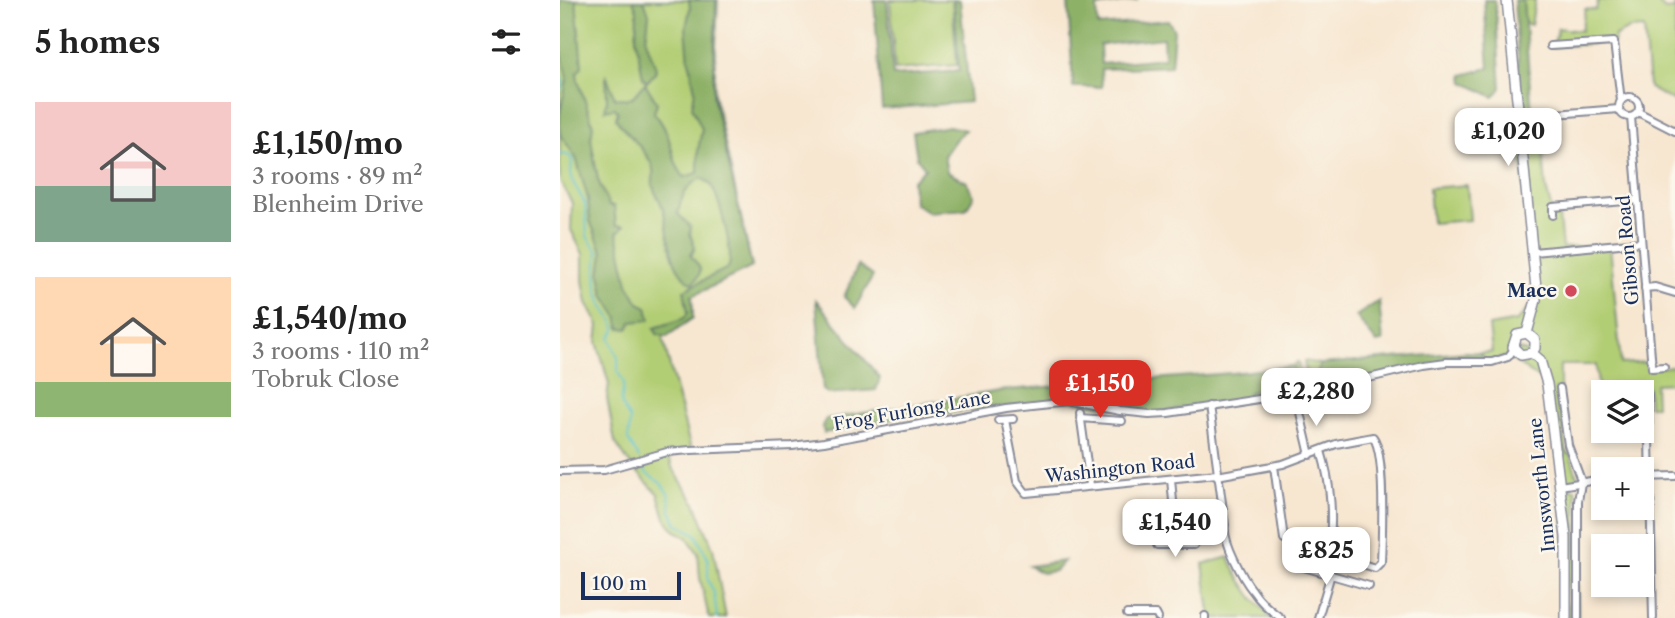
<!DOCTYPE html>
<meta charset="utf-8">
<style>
body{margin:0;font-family:"Libre Caslon Text",serif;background:#f2f2f2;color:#222;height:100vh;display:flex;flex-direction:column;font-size:26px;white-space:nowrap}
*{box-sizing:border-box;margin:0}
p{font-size:23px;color:#767676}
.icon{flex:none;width:38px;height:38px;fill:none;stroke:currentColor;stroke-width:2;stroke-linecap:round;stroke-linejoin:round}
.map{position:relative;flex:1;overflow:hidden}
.side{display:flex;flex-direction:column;background:#fff;width:560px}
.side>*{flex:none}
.controls{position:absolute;left:1031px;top:380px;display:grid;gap:14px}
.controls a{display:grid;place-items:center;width:63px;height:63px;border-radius:0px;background:#fff;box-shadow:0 4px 10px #0003;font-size:35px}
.scale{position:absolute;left:21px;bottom:18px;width:100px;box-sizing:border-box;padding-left:7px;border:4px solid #1b2f5e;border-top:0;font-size:19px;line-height:24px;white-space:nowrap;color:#1b2f5e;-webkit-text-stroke:5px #fbf7ec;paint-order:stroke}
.price{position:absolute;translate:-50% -60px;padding:0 16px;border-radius:14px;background:#fff;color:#222;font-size:23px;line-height:46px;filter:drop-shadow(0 2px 4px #0008)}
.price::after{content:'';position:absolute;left:50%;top:42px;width:21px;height:16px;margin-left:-10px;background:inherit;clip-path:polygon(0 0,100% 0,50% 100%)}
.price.selected{background:#d93025;color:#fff}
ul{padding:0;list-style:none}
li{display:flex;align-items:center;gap:21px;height:175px;padding:0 35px}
li span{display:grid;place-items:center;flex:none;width:196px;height:140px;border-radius:0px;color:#555}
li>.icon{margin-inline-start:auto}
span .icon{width:84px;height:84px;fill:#fffc;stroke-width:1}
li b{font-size:30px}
h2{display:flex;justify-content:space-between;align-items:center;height:84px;padding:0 35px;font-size:30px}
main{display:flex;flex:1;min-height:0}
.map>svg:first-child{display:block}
</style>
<main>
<section class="side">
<h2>5 homes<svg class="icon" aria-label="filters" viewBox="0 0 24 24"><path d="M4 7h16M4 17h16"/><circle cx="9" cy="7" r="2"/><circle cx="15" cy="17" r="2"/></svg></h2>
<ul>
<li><span style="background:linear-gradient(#f6c9c9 60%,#7fa58c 0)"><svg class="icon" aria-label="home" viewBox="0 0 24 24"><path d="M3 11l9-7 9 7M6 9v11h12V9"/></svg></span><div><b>£1,150/mo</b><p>3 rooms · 89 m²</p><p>Blenheim Drive</p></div></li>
<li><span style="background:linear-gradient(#ffd9b3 75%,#8fb573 0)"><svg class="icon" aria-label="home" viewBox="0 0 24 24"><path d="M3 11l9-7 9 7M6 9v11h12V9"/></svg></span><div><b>£1,540/mo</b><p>3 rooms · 110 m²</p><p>Tobruk Close</p></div></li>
</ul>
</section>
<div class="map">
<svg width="1115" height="618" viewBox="0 0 1115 618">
<rect width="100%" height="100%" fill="#fbf7ec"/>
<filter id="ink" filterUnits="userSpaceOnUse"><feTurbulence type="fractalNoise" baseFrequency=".0143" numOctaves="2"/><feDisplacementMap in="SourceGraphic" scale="14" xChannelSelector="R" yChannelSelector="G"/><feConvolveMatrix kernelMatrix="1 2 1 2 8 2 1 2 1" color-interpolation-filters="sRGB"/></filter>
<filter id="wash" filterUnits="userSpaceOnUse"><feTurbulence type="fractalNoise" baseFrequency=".00686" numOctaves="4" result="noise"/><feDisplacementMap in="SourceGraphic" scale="28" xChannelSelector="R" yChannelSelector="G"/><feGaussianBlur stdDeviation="1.57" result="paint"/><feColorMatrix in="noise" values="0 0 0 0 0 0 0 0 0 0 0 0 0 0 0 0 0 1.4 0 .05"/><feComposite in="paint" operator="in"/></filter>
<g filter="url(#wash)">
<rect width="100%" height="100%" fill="#f7e7d1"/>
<g fill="#b2ce75" stroke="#667e6a" stroke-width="2" fill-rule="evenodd">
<polygon points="0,0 158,0 154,93 192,267 132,296 133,318 105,334 103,339 131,450 108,453 112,467 135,503 153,548 166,618 149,618 140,578 138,553 127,537 114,530 105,518 98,494 70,464 55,442 47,398 49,384 37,342 39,325 27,303 23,280 23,254 11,230 12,203 0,181"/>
<polygon points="330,0 392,0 397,65 335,70"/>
<polygon points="963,0 975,0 971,25 964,23"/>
<polygon points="1038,0 1095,0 1105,10 1114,9 1115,2 1115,102 1089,88 1084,28 1069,29 1055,36 1054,42 993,47 998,28 1021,31 1025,9 1036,10"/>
<path d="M 980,115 L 986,188 L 993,215 L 999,217 L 1002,248 L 1050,245 L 1061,364 L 1086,362 L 1092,368 L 1115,366 L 1115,383 L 1095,384 L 1096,406 L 1089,406 L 1087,386 L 1038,387 L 1036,365 L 1000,365 L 1000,388 L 996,389 L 1003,420 L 1001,421 L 1007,454 L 1010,454 L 1018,479 C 1011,483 1006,481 1001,475 L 987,384 L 948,357 L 924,362 L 921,353 L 932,352 L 929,326 L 957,321 L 968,309 L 972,311 L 976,300 L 957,117 ZM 962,333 L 971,335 L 972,353 L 954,349 Z"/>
<polygon points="907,185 910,220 872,223 869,188"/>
<polygon points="744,361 761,364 755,377 758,390 687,399 689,392 737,385 733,366 738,362 739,372 746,371"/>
<polygon points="1010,488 1016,490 1018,618 1009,618 1003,496"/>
<polygon points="669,557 676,573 693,598 711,618 651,618 643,564"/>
</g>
<g fill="#8db166" stroke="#547062" stroke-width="2" fill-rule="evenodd">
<polygon points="0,0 16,0 22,67 17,73 18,80 33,125 31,139 38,180 49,206 54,206 56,225 64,226 57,233 68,284 79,303 87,307 90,320 72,322 68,329 60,328 58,317 44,295 40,274 43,253 30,221 28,199 16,158 0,134 0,114 7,79 0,45"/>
<polygon points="73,0 84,0 89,14 86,40 96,68 95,73 87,82 83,78 76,40 77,11"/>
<path d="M 129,0 L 156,0 L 153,96 L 192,267 L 132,296 L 133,318 L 106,337 L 97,334 L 94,328 L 123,319 L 128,313 L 124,290 L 168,268 C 175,256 159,196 150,184 C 147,181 145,180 141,178 C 126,187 121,196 118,214 L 131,227 L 130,234 L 135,247 L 131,256 C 139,267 146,269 133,283 C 106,270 111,230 102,206 C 100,199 94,193 93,186 C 92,178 95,173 92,165 C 84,146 66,135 56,118 L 58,112 L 55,108 L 45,110 L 47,100 L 46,74 L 55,98 C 78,100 71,96 85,83 L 97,103 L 94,113 C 115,136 108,157 124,177 L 138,173 L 138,150 L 142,129 L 132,107 L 135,91 L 129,61 L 126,28 L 130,8 Z"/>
<polygon points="314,0 327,0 333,76 399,71 394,0 400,0 410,102 322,109"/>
<path d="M 508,0 L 578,0 L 537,7 L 538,26 L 608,20 L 614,30 L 611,66 L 541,69 L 542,87 L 513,87 ZM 603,38 L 604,58 L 541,64 L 540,45 Z"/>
<polygon points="924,0 935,0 941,88 934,97 904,82 903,75 929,68"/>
<polygon points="954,0 963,0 972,112 962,113"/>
<polygon points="389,126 405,130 395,140 384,156 387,172 407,182 414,196 406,209 369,212 354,203 352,181 365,168 357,158 353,132"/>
<polygon points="298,265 313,276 295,308 284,297"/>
<polygon points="256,300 320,378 316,390 269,394 263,390"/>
<polygon points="819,301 823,341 817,343 796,316"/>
<polygon points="907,352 921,353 924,362 886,362 758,390 755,377 761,364"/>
<polygon points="733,366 737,385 689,392 687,399 589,414 509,401 340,418 264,433 262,426 266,419 446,390 672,373"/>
<polygon points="504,561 495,571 482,573 469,566"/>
</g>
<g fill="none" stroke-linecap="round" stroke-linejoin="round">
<g stroke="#4fbdc7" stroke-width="2">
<polyline points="0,72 3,83 0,91"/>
<path d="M 0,154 L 8,155 L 12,159 L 11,173 L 14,184 L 25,203 L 27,236 L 38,252 C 36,268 34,289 42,304 C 47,314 54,318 56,329 L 50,338 L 58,358 L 58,372 L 64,383 L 61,403 L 70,420 L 68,440 L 79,458"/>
<polyline points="82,463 86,473 101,483 109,495 111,511 117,524 136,534 148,559 148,580 154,593 157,618"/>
</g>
</g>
</g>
<g filter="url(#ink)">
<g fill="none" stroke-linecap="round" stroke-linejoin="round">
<g stroke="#898b98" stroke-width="10">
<g id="street">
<polyline points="990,46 1054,42 1061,101"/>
<circle cx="1069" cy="107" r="10"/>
<polyline points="1078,112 1115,131"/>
<polyline points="957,117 1059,109"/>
<polyline points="1071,117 1092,368 1104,367"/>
<polyline points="993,215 993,207 1077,200"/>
<polyline points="973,252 1081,242"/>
<polyline points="1085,288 1095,287 1115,293"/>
<polyline points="1000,388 1008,445 1022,483"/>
<polyline points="1088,394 1093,618"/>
<path d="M 649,406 L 665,525 C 662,540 683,579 693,591 C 700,602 711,611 721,618"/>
<polyline points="721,406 738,404"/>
<polyline points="520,413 530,485"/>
<polyline points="520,418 562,421"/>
<polyline points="438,420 453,419"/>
<polyline points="445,420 457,481 466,493 657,474"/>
<path d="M 761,451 C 771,483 774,521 768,553"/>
<polyline points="750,455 738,404 761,399"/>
<polyline points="0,471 44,470 107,452 131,450 232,446 264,442 446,408 509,401 560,411 589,414 608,413 758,390 864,365 886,362 932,362 948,357 954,349"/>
<path d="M 657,476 L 723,464 L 776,444 L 813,437 C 826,454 822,537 821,562 L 815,568 L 724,539 L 714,466"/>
<polyline points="1082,477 1115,476"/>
<polyline points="611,479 617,545"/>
<polyline points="1000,486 1043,479"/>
<polyline points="597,545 634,545"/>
<polyline points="730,563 809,586"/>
<polyline points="567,614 596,614 598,618"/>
<polyline points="645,616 645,618"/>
<polyline points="758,618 771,574"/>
<polyline points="1018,618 1018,501 1021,483"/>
</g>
</g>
<g stroke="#898b98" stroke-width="12">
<g id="secondary">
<polyline points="947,0 976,288 976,300 967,333"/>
<polyline points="967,333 957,335 953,347 961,355 972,353"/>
<polyline points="967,333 975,340 975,348 972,353"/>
<polyline points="972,353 980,360 987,384 1006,537 1006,618"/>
</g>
</g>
<use href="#street" stroke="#fff" stroke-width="6"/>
<use href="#secondary" stroke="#fff" stroke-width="9"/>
</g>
</g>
<circle fill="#d1495b" stroke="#fbf7ec" stroke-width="2.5" cx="1011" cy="291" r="7"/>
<g text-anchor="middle" stroke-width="5" stroke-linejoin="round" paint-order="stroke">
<g font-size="18" fill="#1b2f5e" stroke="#fbf7ec">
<text transform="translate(1068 250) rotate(-95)" y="6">Gibson Road</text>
<text transform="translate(352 411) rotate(-10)" y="6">Frog Furlong Lane</text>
<text transform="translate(560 469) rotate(-6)" y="6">Washington Road</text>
<text transform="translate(982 485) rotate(-96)" y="6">Innsworth Lane</text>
</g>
<g font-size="18" font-weight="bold" fill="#1b2f5e" stroke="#fbf7ec" text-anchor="end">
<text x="997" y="297">Mace</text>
</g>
</g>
</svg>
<div class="controls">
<a><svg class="icon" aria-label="layers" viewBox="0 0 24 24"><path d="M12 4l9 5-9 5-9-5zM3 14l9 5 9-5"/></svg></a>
<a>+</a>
<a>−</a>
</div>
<div class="scale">100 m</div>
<b class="price" style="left:948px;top:168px">£1,020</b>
<b class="price selected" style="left:540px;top:420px">£1,150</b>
<b class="price" style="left:756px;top:428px">£2,280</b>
<b class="price" style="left:615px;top:559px">£1,540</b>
<b class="price" style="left:766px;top:587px">£825</b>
</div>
</main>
